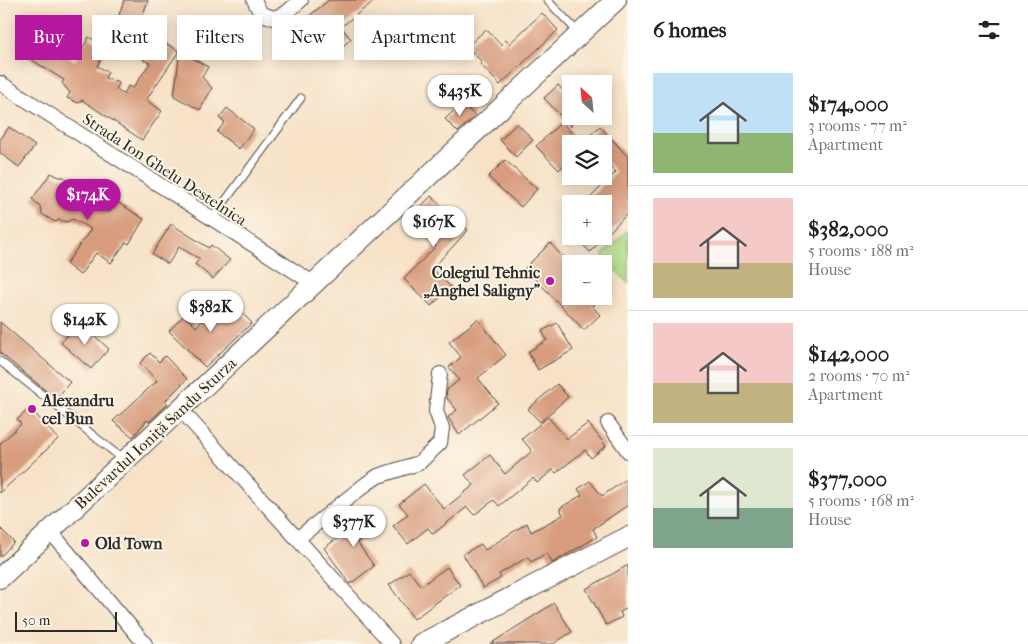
<!DOCTYPE html>
<meta charset="utf-8">
<style>
body{margin:0;font-family:"IM FELL French Canon",serif;background:#f2f2f2;color:#222;height:100vh;display:flex;flex-direction:column;font-size:19px;white-space:nowrap}
*{box-sizing:border-box;margin:0}
p{font-size:16px;color:#767676}
.icon{flex:none;width:28px;height:28px;fill:none;stroke:currentColor;stroke-width:2;stroke-linecap:round;stroke-linejoin:round}
.map{position:relative;flex:1;overflow:hidden}
.panel{display:flex;flex-direction:column;background:#fff;width:400px}
.panel>*{flex:none}
.guide{position:absolute;left:15px;top:15px;width:475px;height:45px;display:flex;gap:10px}
.needle{width:32px;rotate:333deg}
.tools{position:absolute;left:562px;top:75px;display:grid;gap:10px}
.tools a{display:grid;place-items:center;width:50px;height:50px;border-radius:0px;background:#fff;box-shadow:0 2px 12px #0003;font-size:25px}
.scale{position:absolute;left:15px;bottom:12px;width:102px;box-sizing:border-box;padding-left:5px;border:2px solid #2b2b2b;border-top:0;font-size:14px;line-height:18px;white-space:nowrap;color:#2b2b2b;-webkit-text-stroke:4px #fcf5e5;paint-order:stroke}
.price{position:absolute;translate:-50% -42px;padding:0 11px;border-radius:18px;background:#fff;color:#222;font-size:16px;line-height:32px;filter:drop-shadow(0 1px 2px #0008)}
.price::after{content:'';position:absolute;left:50%;top:30px;width:15px;height:11px;margin-left:-8px;background:inherit;clip-path:polygon(0 0,100% 0,50% 100%)}
.price.current{background:#b5179e;color:#fff}
ul{padding:0;list-style:none}
li{display:flex;align-items:center;gap:15px;height:125px;padding:0 25px}
li+li{border-top:1px solid #e0e0e0}
li span{display:grid;place-items:center;flex:none;width:140px;height:100px;border-radius:0px;color:#555}
li>.icon{margin-inline-start:auto}
span .icon{width:60px;height:60px;fill:#fffc;stroke-width:1}
li b{font-size:21px}
h2{display:flex;justify-content:space-between;align-items:center;height:60px;padding:0 25px;font-size:21px}
.tag{padding:0 18px;border-radius:0px;background:#fff;box-shadow:0 2px 12px #0003;font-size:18px;line-height:45px}
.tag.current{background:#b5179e;color:#fff}
main{display:flex;flex:1;min-height:0}
.map>svg:first-child{display:block}
</style>
<main>
<div class="map">
<svg width="628" height="644" viewBox="0 0 628 644">
<rect width="100%" height="100%" fill="#fcf5e5"/>
<filter id="ink" filterUnits="userSpaceOnUse"><feTurbulence type="fractalNoise" baseFrequency=".02" numOctaves="2"/><feDisplacementMap in="SourceGraphic" scale="10" xChannelSelector="R" yChannelSelector="G"/><feConvolveMatrix kernelMatrix="1 2 1 2 8 2 1 2 1" color-interpolation-filters="sRGB"/></filter>
<filter id="wash" filterUnits="userSpaceOnUse"><feTurbulence type="fractalNoise" baseFrequency=".0096" numOctaves="4" result="noise"/><feDisplacementMap in="SourceGraphic" scale="20" xChannelSelector="R" yChannelSelector="G"/><feGaussianBlur stdDeviation="1.12" result="paint"/><feColorMatrix in="noise" values="0 0 0 0 0 0 0 0 0 0 0 0 0 0 0 0 0 1.4 0 .05"/><feComposite in="paint" operator="in"/></filter>
<g filter="url(#wash)">
<rect width="100%" height="100%" fill="#f7e2c8"/>
<polygon fill="#aedb87" stroke="#6c8359" points="628,230 628,283 602,255"/>
<g id="blocks">
<g fill="#d89d7f">
<polygon points="124,0 148,0 140,23 119,15"/>
<polygon points="329,0 375,0 341,27 351,39 337,51 321,32 303,48 289,32"/>
<polygon points="542,13 558,30 500,85 480,64 482,62 467,47 486,29 501,45 506,40 509,44"/>
<polygon points="34,27 43,32 48,44 75,61 89,37 108,48 97,66 108,72 105,78 119,83 116,90 124,94 128,86 133,88 150,63 143,60 155,37 179,51 146,100 162,111 142,140 82,100 78,103 67,98 70,93 62,83 64,80 19,52 17,47 18,36 24,29"/>
<polygon points="180,51 208,67 202,77 212,88 200,110 174,96"/>
<polygon points="558,85 571,99 571,127 544,98"/>
<polygon points="462,103 475,116 458,132 445,119"/>
<polygon points="227,108 254,129 239,149 217,132 225,122 219,118"/>
<polygon points="562,122 581,144 600,126 628,157 628,213 590,252 574,236 604,236 604,204 584,204 616,172 604,159 604,144 571,144 571,158 559,170 536,146"/>
<polygon points="517,123 533,140 516,157 500,140"/>
<polygon points="9,127 35,146 19,167 0,153 0,140"/>
<polygon points="505,160 537,189 521,207 488,177"/>
<polygon points="51,173 59,177 64,177 77,186 74,192 85,197 83,201 110,212 117,202 144,219 129,244 126,242 111,263 96,253 80,275 66,264 91,229 73,219 67,222 59,220 55,222 42,214 40,206 32,199"/>
<polygon points="431,196 468,230 432,269 451,287 431,306 404,279 436,246 408,220"/>
<polygon points="171,224 209,248 211,245 230,260 213,279 195,264 200,259 179,247 168,264 152,254"/>
<polygon points="550,243 571,266 571,296 602,296 592,306 600,315 584,330 525,268"/>
<polygon points="218,305 227,314 235,306 252,323 205,367 169,331 184,315 196,327"/>
<polygon points="478,319 506,355 478,378 498,403 459,435 448,417 457,410 446,397 447,390 459,380 449,367 461,357 449,342"/>
<polygon points="0,322 70,382 56,399 0,353"/>
<polygon points="79,322 109,349 91,369 61,343"/>
<polygon points="557,323 573,350 538,370 528,352 547,340 542,331"/>
<polygon points="150,353 159,362 165,356 187,379 165,401 168,404 149,422 147,420 133,437 113,421 157,381 140,363"/>
<polygon points="557,384 568,397 540,422 528,409"/>
<polygon points="30,408 58,439 0,493 0,444 21,424 17,420"/>
<polygon points="548,417 567,439 588,423 606,446 591,458 585,450 556,473 553,470 537,483 533,478 499,506 494,500 474,515 467,507 433,534 428,528 408,544 393,526 408,514 399,504 424,484 444,509 474,485 465,475 490,455 505,474 532,451 522,439"/>
<polygon points="628,478 628,505 593,529 597,537 552,563 547,553 531,562 528,557 499,574 501,578 483,588 463,554 481,544 485,550 527,523 531,532 563,515 560,508 582,495 578,489 590,481 602,496"/>
<polygon points="375,511 384,527 357,542 374,566 350,584 324,548 350,529 349,525"/>
<polygon points="0,528 14,542 0,557"/>
<polygon points="628,565 628,608 620,612 622,617 606,625 586,589"/>
<polygon points="447,567 460,585 414,619 389,585 409,571 421,586"/>
<polygon points="554,603 572,632 553,644 490,644"/>
</g>
</g>
</g>
<g filter="url(#ink)">
<use href="#blocks" fill-opacity="0" stroke="#4a4643" stroke-width="1"/>
<g fill="none" stroke-linecap="round" stroke-linejoin="round">
<g stroke="#4a4643" stroke-width="9">
<g id="lane">
<polyline points="547,0 579,33"/>
<polyline points="211,220 301,98"/>
<polyline points="0,361 124,460"/>
</g>
</g>
<g stroke="#4a4643" stroke-width="16">
<g id="street">
<polyline points="254,0 261,14 274,18 286,13 301,0"/>
<polyline points="0,83 313,283"/>
<polyline points="181,410 392,644"/>
<polyline points="608,423 628,451"/>
<polyline points="50,531 145,644"/>
<polyline points="297,539 366,484 378,476 419,463 440,443 442,428 436,411 440,374"/>
</g>
</g>
<g stroke="#4a4643" stroke-width="22">
<g id="secondary">
<polyline points="0,578 616,0"/>
<polyline points="421,644 628,537"/>
</g>
</g>
<use href="#lane" stroke="#fff" stroke-width="7"/>
<use href="#street" stroke="#fff" stroke-width="14"/>
<use href="#secondary" stroke="#fff" stroke-width="20"/>
</g>
</g>
<g fill="#b5179e" stroke="#fcf5e5" stroke-width="2">
<circle cx="550" cy="281" r="5"/>
<circle cx="32" cy="409" r="5"/>
<circle cx="85" cy="543" r="5"/>
</g>
<g text-anchor="middle" stroke-width="4" stroke-linejoin="round" paint-order="stroke">
<g font-size="16" fill="#2b2b2b" stroke="#fcf5e5">
<text transform="translate(165 169) rotate(33)" y="6">Strada Ion Ghelu Destelnica</text>
<text transform="translate(155 433) rotate(-43)" y="6">Bulevardul Ioniță Sandu Sturza</text>
</g>
<g font-size="16" font-weight="bold" fill="#2b2b2b" stroke="#fcf5e5" text-anchor="start">
<text x="540" y="278" text-anchor="end">Colegiul Tehnic<tspan x="540" dy="18">„Anghel Saligny”</tspan></text>
<text x="42" y="406">Alexandru<tspan x="42" dy="18">cel Bun</tspan></text>
<text x="95" y="549">Old Town</text>
</g>
</g>
</svg>
<div class="tools">
<a><svg class="needle" viewBox="-14 -14 28 28"><path d="M0-13l5 13h-10z" fill="#e53935"/><path d="M0 13l5-13h-10z" fill="#767676"/></svg></a>
<a><svg class="icon" aria-label="layers" viewBox="0 0 24 24"><path d="M12 4l9 5-9 5-9-5zM3 14l9 5 9-5"/></svg></a>
<a>+</a>
<a>−</a>
</div>
<div class="scale">50 m</div>
<b class="price" style="left:460px;top:117px">$435K</b>
<b class="price current" style="left:88px;top:221px">$174K</b>
<b class="price" style="left:434px;top:248px">$167K</b>
<b class="price" style="left:211px;top:333px">$382K</b>
<b class="price" style="left:85px;top:346px">$142K</b>
<b class="price" style="left:354px;top:548px">$377K</b>
<div class="guide">
<a class="tag current">Buy</a>
<a class="tag">Rent</a>
<a class="tag">Filters</a>
<a class="tag">New</a>
<a class="tag">Apartment</a>
</div>
</div>
<section class="panel">
<h2>6 homes<svg class="icon" aria-label="filters" viewBox="0 0 24 24"><path d="M4 7h16M4 17h16"/><circle cx="9" cy="7" r="2"/><circle cx="15" cy="17" r="2"/></svg></h2>
<ul>
<li><span style="background:linear-gradient(#bfe0f5 60%,#8fb573 0)"><svg class="icon" aria-label="home" viewBox="0 0 24 24"><path d="M3 11l9-7 9 7M6 9v11h12V9"/></svg></span><div><b>$174,000</b><p>3 rooms · 77 m²</p><p>Apartment</p></div></li>
<li><span style="background:linear-gradient(#f6c9c9 65%,#c2b280 0)"><svg class="icon" aria-label="home" viewBox="0 0 24 24"><path d="M3 11l9-7 9 7M6 9v11h12V9"/></svg></span><div><b>$382,000</b><p>5 rooms · 188 m²</p><p>House</p></div></li>
<li><span style="background:linear-gradient(#f6c9c9 60%,#c2b280 0)"><svg class="icon" aria-label="home" viewBox="0 0 24 24"><path d="M3 11l9-7 9 7M6 9v11h12V9"/></svg></span><div><b>$142,000</b><p>2 rooms · 70 m²</p><p>Apartment</p></div></li>
<li><span style="background:linear-gradient(#dfe7d0 60%,#7fa58c 0)"><svg class="icon" aria-label="home" viewBox="0 0 24 24"><path d="M3 11l9-7 9 7M6 9v11h12V9"/></svg></span><div><b>$377,000</b><p>5 rooms · 168 m²</p><p>House</p></div></li>
</ul>
</section>
</main>
